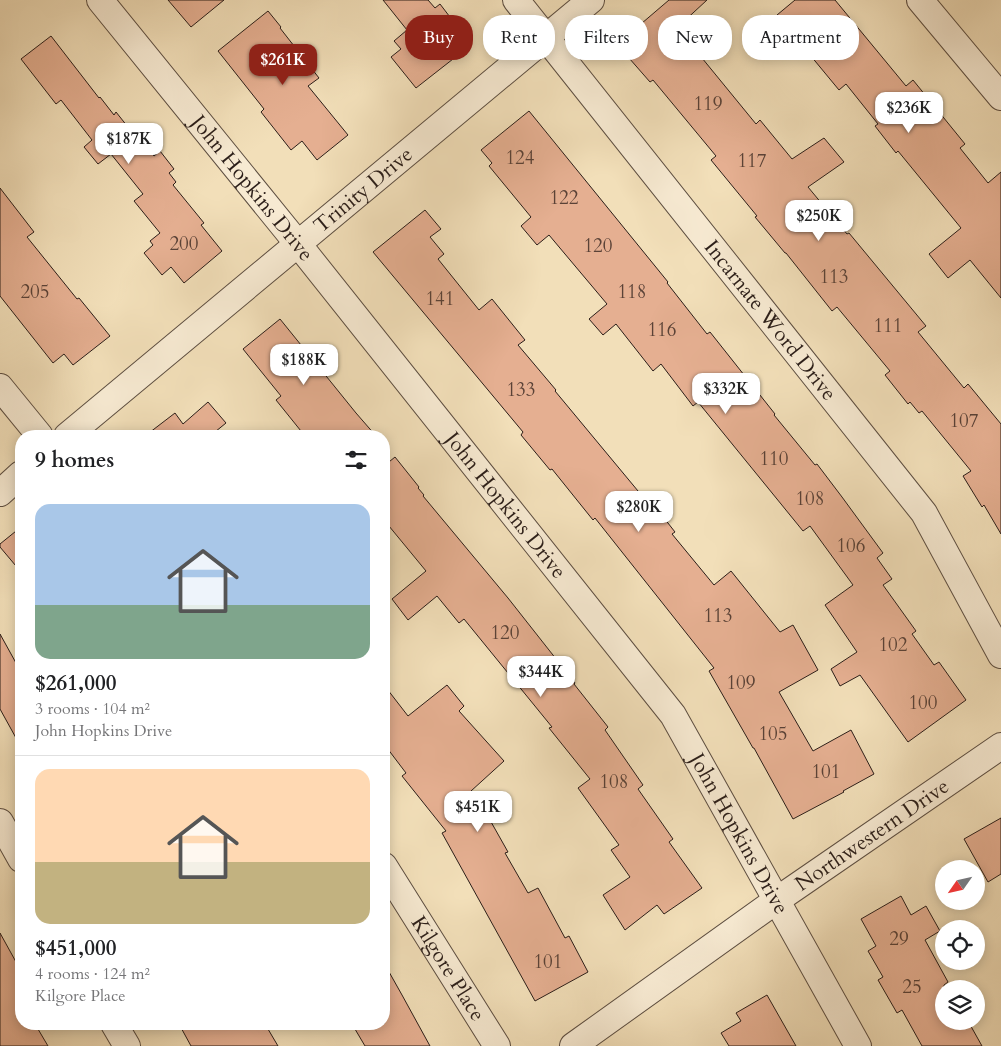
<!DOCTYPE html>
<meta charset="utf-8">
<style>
body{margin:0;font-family:Cardo,serif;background:#f6f6f6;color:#202124;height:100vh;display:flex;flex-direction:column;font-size:19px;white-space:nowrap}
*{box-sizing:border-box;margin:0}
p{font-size:16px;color:#757577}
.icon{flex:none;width:28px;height:28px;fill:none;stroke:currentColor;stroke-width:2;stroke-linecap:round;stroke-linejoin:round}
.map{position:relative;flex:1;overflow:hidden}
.panel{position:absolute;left:15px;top:430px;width:375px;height:600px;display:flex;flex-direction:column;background:#fff;border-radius:20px;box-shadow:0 2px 12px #0003}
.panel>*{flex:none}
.banner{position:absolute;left:405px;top:15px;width:475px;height:45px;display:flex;gap:10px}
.needle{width:32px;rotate:236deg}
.buttons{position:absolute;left:935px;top:860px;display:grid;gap:10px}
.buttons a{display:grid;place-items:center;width:50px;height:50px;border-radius:50%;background:#fff;box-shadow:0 2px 12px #0003;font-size:25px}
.price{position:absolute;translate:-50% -42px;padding:0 11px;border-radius:10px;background:#fff;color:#222;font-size:16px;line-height:32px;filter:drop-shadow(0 1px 2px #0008)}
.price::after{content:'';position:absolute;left:50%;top:30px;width:15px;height:11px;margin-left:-8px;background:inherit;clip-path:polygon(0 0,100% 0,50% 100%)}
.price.active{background:#8f2418;color:#fff}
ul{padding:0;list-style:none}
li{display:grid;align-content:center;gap:10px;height:265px;padding:0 20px}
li+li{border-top:1px solid #e0e0e0}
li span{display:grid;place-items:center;height:155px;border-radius:15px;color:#555}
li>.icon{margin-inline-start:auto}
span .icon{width:90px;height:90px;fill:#fffc;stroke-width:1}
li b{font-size:21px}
h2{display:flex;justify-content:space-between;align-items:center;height:60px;padding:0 20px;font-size:21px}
.chip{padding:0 18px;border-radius:20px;background:#fff;box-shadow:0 2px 12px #0003;font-size:18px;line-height:45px}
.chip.active{background:#8f2418;color:#fff}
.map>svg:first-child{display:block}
</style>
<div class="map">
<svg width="1001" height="1046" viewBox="0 0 1001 1046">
<rect width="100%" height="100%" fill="#f2dfb9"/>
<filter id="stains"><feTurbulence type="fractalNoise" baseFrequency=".004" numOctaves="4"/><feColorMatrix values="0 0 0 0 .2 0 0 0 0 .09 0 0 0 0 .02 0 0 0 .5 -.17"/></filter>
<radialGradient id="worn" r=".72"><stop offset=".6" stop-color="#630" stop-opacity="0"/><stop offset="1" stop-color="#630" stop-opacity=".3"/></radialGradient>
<g fill="#e5af91" stroke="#2b1e19">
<polygon points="168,0 224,0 191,27"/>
<polygon points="383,0 428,0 435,8 440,4 453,21 434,36 453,59 416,88 391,57 401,49 394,41 407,30"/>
<polygon points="669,0 707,0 680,25 696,45 693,47 756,124 760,120 792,159 824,138 844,162 808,187 847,234 849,233 926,326 918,332 964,388 968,384 1001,424 1001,534 984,505 982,507 963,476 971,471 922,411 919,413 910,402 908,404 885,375 890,371 837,307 832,311 786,253 785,253 755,217 757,216 711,160 716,156 653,80 650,82 629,58 633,55 621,41"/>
<polygon points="795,0 835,0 906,86 913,80 965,144 960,148 988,183 1001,172 1001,298 970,260 948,278 929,254 961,228 898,151 896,153 875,126 878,124 846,84 839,90 777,15"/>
<polygon points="268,11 281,27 280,28 319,78 308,86 348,135 317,160 302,141 291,150 261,112 264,109 218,51"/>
<polygon points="51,36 99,98 100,97 114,115 116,112 143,146 145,144 154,156 160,151 174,169 169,173 176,182 173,185 204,223 201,225 222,251 184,283 171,267 162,275 144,253 153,245 150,241 160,233 134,201 143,194 111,154 98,164 84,147 92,140 61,100 56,104 21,59"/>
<polygon points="529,111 668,282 667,283 707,334 710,332 775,414 774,415 815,465 817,464 842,497 883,553 877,558 892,579 883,585 916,631 912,634 934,665 939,662 966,700 908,742 860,675 840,686 831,669 857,652 825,605 853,585 810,526 803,531 698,402 693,406 661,364 653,371 616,324 603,335 589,319 607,304 549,235 537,245 521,226 531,217 489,166 492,163 481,150"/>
<polygon points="0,188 34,232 27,237 77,299 79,298 110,336 73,365 64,354 53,363 0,296"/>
<polygon points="425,210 441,229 430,237 444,254 438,259 479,310 492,299 525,340 518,345 556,390 555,391 643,497 646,495 675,532 672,534 714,585 731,571 780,632 793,625 818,670 779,692 813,751 851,730 874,774 843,791 844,792 793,819 754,748 753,748 709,671 714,668 595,518 593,520 552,469 550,470 521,435 523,432 373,252"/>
<polygon points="280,319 356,413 376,436 305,436 276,400 281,396 243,349"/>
<polygon points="208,402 226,423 210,436 145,436 175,413 183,424"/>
<polygon points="395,457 419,487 418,488 424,495 423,496 508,598 575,683 574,684 608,727 605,730 643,785 638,789 673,839 669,842 702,888 664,914 657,905 625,930 603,895 630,877 611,850 619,845 578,788 590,779 549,728 552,727 464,619 459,623 437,596 408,620 392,599 426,571 384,520 384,466"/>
<polygon points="21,527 21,572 0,547 0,544"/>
<polygon points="0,634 21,672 21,747 0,709"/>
<polygon points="384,685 408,716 447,685 464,706 459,711 504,761 471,791 477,797 508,852 505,853 528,893 538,888 565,938 569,936 588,972 535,1001 442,833 446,831 402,776 406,773 384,744"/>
<polygon points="1001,818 1001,874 988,882 964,839"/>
<polygon points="901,896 911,915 926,906 940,931 925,940 948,982 944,985 944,1021 968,1021 982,1046 922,1046 902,1010 897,1013 878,980 883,977 868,951 876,946 861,919"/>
<polygon points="0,933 21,971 21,1024 35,1024 48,1046 0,1046"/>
<polygon points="384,963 402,995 430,1046 365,1046 352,1024 384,1024"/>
<polygon points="767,995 796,1046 729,1046 721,1033 741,1021 736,1013"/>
<polygon points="179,1024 265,1024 278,1046 191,1046"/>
</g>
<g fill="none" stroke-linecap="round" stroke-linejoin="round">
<g stroke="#5d4e41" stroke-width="28">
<g id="minor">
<path id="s1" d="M 100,0 L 298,244 L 673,715 L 858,1046"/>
<path id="s2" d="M 516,0 L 924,513 L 1001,655"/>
<polyline points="920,0 1001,97"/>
<polyline points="0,387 40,436"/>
<path id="s3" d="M 67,436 L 591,0"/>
<polyline points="0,493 21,474"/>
<polyline points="0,822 21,859"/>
<path id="s4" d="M 384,866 L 497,1046"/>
<polyline points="114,1024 127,1046"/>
<path id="s5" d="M 573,1046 L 777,900 L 1001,746"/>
</g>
</g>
<use href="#minor" stroke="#f7ead2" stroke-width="26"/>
</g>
<g text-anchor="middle" stroke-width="4" stroke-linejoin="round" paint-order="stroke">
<g font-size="19" fill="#5a4237">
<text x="708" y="110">119</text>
<text x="520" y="164">124</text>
<text x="752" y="167">117</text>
<text x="564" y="204">122</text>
<text x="184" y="250">200</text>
<text x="598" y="252">120</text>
<text x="834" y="283">113</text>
<text x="35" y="298">205</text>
<text x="632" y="298">118</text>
<text x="440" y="305">141</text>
<text x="888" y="332">111</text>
<text x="662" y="336">116</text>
<text x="521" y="396">133</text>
<text x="964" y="427">107</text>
<text x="774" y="465">110</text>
<text x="810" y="505">108</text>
<text x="851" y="552">106</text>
<text x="718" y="622">113</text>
<text x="505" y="639">120</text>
<text x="893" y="651">102</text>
<text x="741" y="689">109</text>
<text x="923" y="709">100</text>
<text x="773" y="740">105</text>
<text x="826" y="778">101</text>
<text x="614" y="788">108</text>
<text x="899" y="945">29</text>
<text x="548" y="968">101</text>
<text x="912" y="993">25</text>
</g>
<g font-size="21" fill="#2b1e19" stroke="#f7ead2">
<text dy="7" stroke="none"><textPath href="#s1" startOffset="242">John Hopkins Drive</textPath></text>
<text dy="7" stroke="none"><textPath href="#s3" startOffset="385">Trinity Drive</textPath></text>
<text dy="7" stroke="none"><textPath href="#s2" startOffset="409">Incarnate Word Drive</textPath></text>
<text dy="7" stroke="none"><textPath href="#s1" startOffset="648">John Hopkins Drive</textPath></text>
<text dy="7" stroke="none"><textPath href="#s1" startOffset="1052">John Hopkins Drive</textPath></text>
<text dy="7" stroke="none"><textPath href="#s5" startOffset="366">Northwestern Drive</textPath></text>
<text dy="7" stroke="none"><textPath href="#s4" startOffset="121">Kilgore Place</textPath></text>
</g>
</g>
<rect width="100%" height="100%" filter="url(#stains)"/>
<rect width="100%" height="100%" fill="url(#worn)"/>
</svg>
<div class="buttons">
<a><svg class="needle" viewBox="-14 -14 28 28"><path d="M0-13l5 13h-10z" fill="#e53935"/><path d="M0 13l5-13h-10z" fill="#757577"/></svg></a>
<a><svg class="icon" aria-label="locate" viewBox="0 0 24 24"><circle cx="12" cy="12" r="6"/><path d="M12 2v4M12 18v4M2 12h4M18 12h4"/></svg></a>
<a><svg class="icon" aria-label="layers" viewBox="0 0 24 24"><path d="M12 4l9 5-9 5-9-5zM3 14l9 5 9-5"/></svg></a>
</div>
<b class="price active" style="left:283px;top:86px">$261K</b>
<b class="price" style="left:909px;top:134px">$236K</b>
<b class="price" style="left:129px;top:165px">$187K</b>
<b class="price" style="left:819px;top:242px">$250K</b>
<b class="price" style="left:304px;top:386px">$188K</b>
<b class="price" style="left:726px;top:415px">$332K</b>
<b class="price" style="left:639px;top:533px">$280K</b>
<b class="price" style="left:541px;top:698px">$344K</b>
<b class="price" style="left:478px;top:833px">$451K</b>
<div class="banner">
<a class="chip active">Buy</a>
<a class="chip">Rent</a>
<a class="chip">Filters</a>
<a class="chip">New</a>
<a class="chip">Apartment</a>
</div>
<section class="panel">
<h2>9 homes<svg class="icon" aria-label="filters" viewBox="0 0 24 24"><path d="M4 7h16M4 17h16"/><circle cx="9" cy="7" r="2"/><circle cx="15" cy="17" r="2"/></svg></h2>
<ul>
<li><span style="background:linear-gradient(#a9c7e8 65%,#7fa58c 0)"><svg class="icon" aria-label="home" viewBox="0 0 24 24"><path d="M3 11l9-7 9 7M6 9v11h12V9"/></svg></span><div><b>$261,000</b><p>3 rooms · 104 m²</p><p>John Hopkins Drive</p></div></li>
<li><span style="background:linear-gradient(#ffd9b3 60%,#c2b280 0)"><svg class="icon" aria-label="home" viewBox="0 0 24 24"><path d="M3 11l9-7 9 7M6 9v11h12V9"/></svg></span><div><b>$451,000</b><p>4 rooms · 124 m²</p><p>Kilgore Place</p></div></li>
</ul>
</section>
</div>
